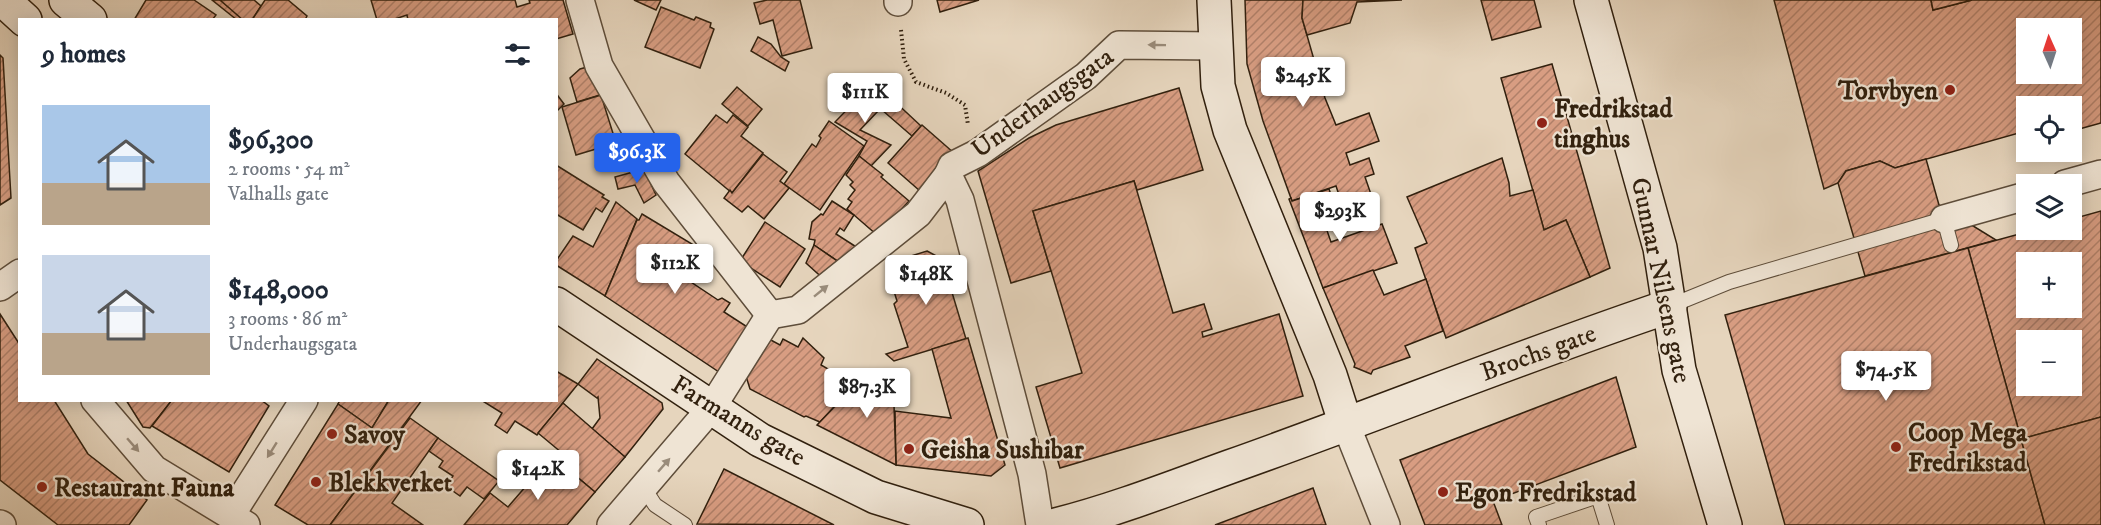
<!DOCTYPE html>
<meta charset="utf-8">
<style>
body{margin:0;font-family:"IM FELL DW Pica",serif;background:#f2f2f3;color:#1f2937;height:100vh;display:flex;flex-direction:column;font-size:22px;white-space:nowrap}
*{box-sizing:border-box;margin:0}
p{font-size:20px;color:#747a83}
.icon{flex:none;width:33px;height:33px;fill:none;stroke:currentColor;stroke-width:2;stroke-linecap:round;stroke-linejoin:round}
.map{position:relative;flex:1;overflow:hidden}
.drawer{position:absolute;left:18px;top:18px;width:540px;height:384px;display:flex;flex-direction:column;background:#fff;border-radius:0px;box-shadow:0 3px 15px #0003}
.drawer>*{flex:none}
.needle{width:39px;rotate:357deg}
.buttons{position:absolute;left:2016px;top:18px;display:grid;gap:12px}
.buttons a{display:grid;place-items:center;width:66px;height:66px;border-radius:0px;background:#fff;box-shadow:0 3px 15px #0003;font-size:30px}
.price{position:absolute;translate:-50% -51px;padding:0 14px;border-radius:6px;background:#fff;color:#222;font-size:20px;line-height:39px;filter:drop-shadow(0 2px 3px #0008)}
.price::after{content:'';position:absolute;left:50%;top:36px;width:18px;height:14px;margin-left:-9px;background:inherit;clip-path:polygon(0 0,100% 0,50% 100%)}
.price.on{background:#2563eb;color:#fff}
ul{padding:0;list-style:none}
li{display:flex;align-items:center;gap:18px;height:150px;padding:0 24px}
li span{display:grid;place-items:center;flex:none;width:168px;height:120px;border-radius:0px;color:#555}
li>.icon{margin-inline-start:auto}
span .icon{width:72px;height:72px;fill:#fffc;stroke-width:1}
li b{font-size:26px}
h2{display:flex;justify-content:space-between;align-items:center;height:72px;padding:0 24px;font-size:26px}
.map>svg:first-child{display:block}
</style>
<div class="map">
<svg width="2101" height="525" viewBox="0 0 2101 525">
<defs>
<pattern id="building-hatch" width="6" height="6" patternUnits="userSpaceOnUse" patternTransform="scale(1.5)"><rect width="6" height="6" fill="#d89d82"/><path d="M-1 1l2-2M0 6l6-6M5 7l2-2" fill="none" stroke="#b08069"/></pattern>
</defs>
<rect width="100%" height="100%" fill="#e6d5bd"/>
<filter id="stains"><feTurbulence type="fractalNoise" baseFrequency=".00333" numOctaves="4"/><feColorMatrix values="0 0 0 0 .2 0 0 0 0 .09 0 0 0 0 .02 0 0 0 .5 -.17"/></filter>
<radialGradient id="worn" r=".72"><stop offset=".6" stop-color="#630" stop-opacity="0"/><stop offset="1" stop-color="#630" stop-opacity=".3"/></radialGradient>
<g fill="url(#building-hatch)" stroke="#31200e" stroke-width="1.5" fill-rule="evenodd">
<polygon points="146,0 194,0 216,15 212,20 134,20"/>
<polygon points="212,0 220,0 244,19 237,20"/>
<polygon points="220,0 254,0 261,6 252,20 243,20"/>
<polygon points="265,0 288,0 307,16 305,20 252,20"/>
<polygon points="371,0 515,0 517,7 530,3 529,0 563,0 573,34 556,39 556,20 408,20 407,15 392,20 377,20"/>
<polygon points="634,0 661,0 656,10"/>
<polygon points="767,0 800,0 812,48 782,56 773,20 760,24 754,3"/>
<polygon points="937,0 979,0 940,12"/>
<polygon points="1245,0 1303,0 1302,18 1325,98 1336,125 1369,113 1379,141 1346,153 1350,165 1369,158 1374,174 1365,177 1374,203 1345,213 1336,186 1292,201 1263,121 1247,64"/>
<polygon points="1303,0 1402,0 1357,2 1350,23 1307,35 1302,18"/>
<polygon points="1481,0 1534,0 1541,27 1492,40"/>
<path d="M 1774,0 L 1931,0 L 1933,10 L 1972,0 L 2101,0 L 2101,123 L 2072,131 L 2072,106 L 2026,106 L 2026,131 L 1895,168 L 1880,161 L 1846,171 L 1838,183 L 1824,189 ZM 2026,28 L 2072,28 L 2072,74 L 2026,74 Z"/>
<polygon points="1931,0 1972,0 1933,10"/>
<polygon points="661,7 694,20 696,17 711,23 710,27 714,29 700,68 645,47"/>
<polygon points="758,37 771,44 781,57 789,62 785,71 751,51"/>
<polygon points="0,55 3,58 11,198 0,205"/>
<polygon points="1552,64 1610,268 1590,277 1566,220 1544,230 1501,78"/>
<polygon points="591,66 600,95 577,102 570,78 580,69"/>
<polygon points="871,85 885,99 877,108 879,110 860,130 891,145 871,166 859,156 867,141 835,122"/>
<polygon points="737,87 762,109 748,126 722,104"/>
<polygon points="1179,88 1203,170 1137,190 1134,181 1033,211 1051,271 1011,283 978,171 1029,138 1056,125"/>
<polygon points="601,95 616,143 576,155 562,107"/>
<polygon points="558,96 564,104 556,112 556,98"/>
<polygon points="892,99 921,126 912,136 882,110"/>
<polygon points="716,115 727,123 733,115 748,127 741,136 763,153 732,193 685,154"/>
<polygon points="829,121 864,146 820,210 784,184 812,144 816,147 821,138 819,136"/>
<polygon points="922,125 954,153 920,191 888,163"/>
<polygon points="763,154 787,172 780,181 789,188 764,219 748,206 742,212 724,198 730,190 732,193"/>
<polygon points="859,156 883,175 881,177 909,201 877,235 847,209 852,202 848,199 855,190 850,185 853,182 846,175"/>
<polygon points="1502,158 1509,183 1510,196 1533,190 1544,230 1566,220 1590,277 1446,338 1415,248 1427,243 1407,197"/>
<polygon points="1926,159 1939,205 1996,240 1865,276 1838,183 1846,171 1880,161 1895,168"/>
<polygon points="556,165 604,195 602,197 609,201 602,212 596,208 583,230 556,214"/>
<polygon points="644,169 656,195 644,203 635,185 618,189 615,177"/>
<polygon points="1134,181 1173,313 1204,304 1212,329 1202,332 1203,337 1279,314 1303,396 1060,468 1036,387 1082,373 1033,211"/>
<polygon points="1329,189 1339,217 1324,222 1331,242 1382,224 1397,263 1323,288 1289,199 1291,198 1292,201"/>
<polygon points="832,201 854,215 844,231 840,228 836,234 861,250 845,266 814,245 815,240 809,239 812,222 821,214 823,215"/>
<polygon points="616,202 637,219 605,296 556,265 556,261 573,236 593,247"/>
<path d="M 2101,211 L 2101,417 L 2021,439 L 1968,248 L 2034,230 L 2072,230 L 2072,219 ZM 2026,262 L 2072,262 L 2072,308 L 2026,308 ZM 2026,340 L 2072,340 L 2072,386 L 2026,386 Z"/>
<polygon points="642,214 697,247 707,259 691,282 718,300 722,298 730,303 724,312 752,330 722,374 605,296 637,220 639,220"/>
<polygon points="765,222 805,249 780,287 740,261"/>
<polygon points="814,245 843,265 827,282 806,263"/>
<polygon points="1968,248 2045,525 1785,525 1725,315"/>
<polygon points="927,251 942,259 966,339 894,361 886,354 908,347 894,304 897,301 893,288 903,285 895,261"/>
<polygon points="1373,270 1384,295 1426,279 1443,331 1405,346 1410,357 1373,370 1371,374 1354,367 1355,364 1323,288"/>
<polygon points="0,314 20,345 20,400 54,400 88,454 147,500 129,525 58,525 0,480"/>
<polygon points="803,338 824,358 821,365 840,376 839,378 852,388 820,422 806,416 804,417 750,389 745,373 769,339 780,345 783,339 798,347"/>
<polygon points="968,338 1005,465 991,476 896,465 895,411 951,418 932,349"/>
<polygon points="597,359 662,403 663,409 625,457 592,429 600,418 598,397 597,398 578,384"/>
<polygon points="556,371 578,384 537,435 515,421 507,433 495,425 502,413 481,400 556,400"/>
<polygon points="893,375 896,465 817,425 856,384 872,392 880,377"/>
<polygon points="1616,377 1636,447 1493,501 1502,525 1425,525 1400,460"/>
<polygon points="126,400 172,400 150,428 143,427"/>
<polygon points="172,400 261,400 269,406 229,472 152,426"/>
<polygon points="340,400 389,400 372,428 338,404"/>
<polygon points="389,400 422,400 330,525 308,525 275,505 338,404 372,428"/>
<polygon points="563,403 625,457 595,492 556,459 562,453 538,433"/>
<polygon points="2101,417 2101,525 2045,525 2021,439"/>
<polygon points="410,418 438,438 392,503 423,525 330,525"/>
<polygon points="438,438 499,481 484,499 467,487 460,496 446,486 453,476 439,467 443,461 429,451"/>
<polygon points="552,456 595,492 567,525 464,525 490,493 508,507"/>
<polygon points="724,469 834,525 697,524"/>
<polygon points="1313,488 1326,525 1215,525"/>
</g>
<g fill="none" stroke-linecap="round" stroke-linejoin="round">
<g stroke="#5e4d3a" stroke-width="16">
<g id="lane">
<polyline points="1670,306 1729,282 1944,219 1951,245"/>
<polyline points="644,488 655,505 685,525"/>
<polyline points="1539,525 1536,517 1598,496 1607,525"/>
</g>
</g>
<g stroke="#5e4d3a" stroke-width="30">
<g id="street">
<polyline points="580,0 599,66 666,182 770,315"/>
<polyline points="898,0 898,2"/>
<polyline points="948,175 960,200 1032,474 1040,525"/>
<polyline points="2065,184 2101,174"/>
<polyline points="1944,219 2026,196"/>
<polyline points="0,287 20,273"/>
<polyline points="770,315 798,310 918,214 948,175 952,166 978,153 1086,76 1119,45 1216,46"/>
<polyline points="95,400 154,469 246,525"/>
<polyline points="1346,425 1386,525"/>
<polyline points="231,515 304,400"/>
<polyline points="0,524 2,525"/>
<polyline points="611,525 712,407 770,315"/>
</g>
</g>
<g stroke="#31200e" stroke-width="36">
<g id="secondary">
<polyline points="3,0 25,20"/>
<polyline points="66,0 90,20"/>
<polyline points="1214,0 1218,86 1230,130 1330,375 1346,425"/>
<polyline points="1591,0 1660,248 1679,370 1725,525"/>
<polyline points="556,304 760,440 876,497 967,525"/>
<path d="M 1056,525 C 1115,510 1171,488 1229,467 C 1376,415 1521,356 1670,306"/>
</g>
</g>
<polyline stroke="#31200e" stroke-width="4" stroke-dasharray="1.5 3" stroke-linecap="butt" points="901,30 904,59 916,82 946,93 965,105 968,125"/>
<use href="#lane" stroke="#efe4d4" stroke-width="14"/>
<use href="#street" stroke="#efe4d4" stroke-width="27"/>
<use href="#secondary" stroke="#efe4d4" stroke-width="33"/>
</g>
<defs><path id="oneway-solid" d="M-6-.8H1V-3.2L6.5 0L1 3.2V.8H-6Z" transform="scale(1.5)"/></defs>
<g fill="#9a8c7b">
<use href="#oneway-solid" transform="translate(1157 45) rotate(-179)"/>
<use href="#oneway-solid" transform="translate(821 291) rotate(-39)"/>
<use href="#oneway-solid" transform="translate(133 445) rotate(49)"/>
<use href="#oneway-solid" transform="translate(272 450) rotate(122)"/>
<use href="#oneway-solid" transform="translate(664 465) rotate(-49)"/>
</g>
<g fill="#8f2418" stroke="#efe4d4" stroke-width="2">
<circle cx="1950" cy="90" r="6"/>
<circle cx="1542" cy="123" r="6"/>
<circle cx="332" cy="434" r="6"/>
<circle cx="1896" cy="447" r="6"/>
<circle cx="909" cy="449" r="6"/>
<circle cx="316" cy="482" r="6"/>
<circle cx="42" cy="487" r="6"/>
<circle cx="1443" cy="492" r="6"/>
</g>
<g text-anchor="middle" stroke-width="4.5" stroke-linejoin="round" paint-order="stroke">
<g font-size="26" font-weight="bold" fill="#31200e" stroke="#efe4d4" text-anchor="start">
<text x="1938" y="99" text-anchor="end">Torvbyen</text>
<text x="1554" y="117">Fredrikstad<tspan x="1554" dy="30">tinghus</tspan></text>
<text x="1908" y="441">Coop Mega<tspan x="1908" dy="30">Fredrikstad</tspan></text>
<text x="344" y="443">Savoy</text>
<text x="921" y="458">Geisha Sushibar</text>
<text x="328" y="491">Blekkverket</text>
<text x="54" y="496">Restaurant Fauna</text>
<text x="1455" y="501">Egon Fredrikstad</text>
</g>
<g font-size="26" fill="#31200e" stroke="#efe4d4">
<text transform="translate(1042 102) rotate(-36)" y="9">Underhaugsgata</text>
<text transform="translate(1662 280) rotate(78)" y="9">Gunnar Nilsens gate</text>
<text transform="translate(1538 352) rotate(-20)" y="9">Brochs gate</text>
<text transform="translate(739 420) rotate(31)" y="9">Farmanns gate</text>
</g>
</g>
<rect width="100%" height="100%" filter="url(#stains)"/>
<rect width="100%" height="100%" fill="url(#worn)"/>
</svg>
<div class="buttons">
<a><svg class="needle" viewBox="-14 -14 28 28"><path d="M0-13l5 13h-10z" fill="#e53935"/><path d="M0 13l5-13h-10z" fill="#747a83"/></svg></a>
<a><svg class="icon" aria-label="locate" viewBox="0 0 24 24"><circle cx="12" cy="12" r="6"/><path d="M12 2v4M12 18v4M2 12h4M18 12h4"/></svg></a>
<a><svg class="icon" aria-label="layers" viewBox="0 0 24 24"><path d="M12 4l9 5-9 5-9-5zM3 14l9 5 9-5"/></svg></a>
<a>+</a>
<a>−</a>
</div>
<b class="price" style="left:1303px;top:108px">$245K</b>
<b class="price" style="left:865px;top:124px">$111K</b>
<b class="price on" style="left:637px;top:184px">$96.3K</b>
<b class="price" style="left:1340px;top:243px">$293K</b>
<b class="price" style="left:675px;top:295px">$112K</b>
<b class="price" style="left:926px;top:306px">$148K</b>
<b class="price" style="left:1886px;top:402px">$74.5K</b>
<b class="price" style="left:867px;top:419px">$87.3K</b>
<b class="price" style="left:538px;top:501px">$142K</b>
<section class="drawer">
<h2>9 homes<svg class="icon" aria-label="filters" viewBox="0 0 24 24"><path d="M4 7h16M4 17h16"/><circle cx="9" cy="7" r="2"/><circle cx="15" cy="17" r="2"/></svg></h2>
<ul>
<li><span style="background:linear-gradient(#a9c7e8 65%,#b9a48a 0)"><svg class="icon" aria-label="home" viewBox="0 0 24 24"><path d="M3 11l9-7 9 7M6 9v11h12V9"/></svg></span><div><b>$96,300</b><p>2 rooms · 54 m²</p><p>Valhalls gate</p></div></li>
<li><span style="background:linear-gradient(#c9d6e8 65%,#b9a48a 0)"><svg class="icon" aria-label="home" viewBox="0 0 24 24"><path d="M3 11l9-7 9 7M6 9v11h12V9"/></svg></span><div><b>$148,000</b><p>3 rooms · 86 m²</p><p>Underhaugsgata</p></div></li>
</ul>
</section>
</div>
